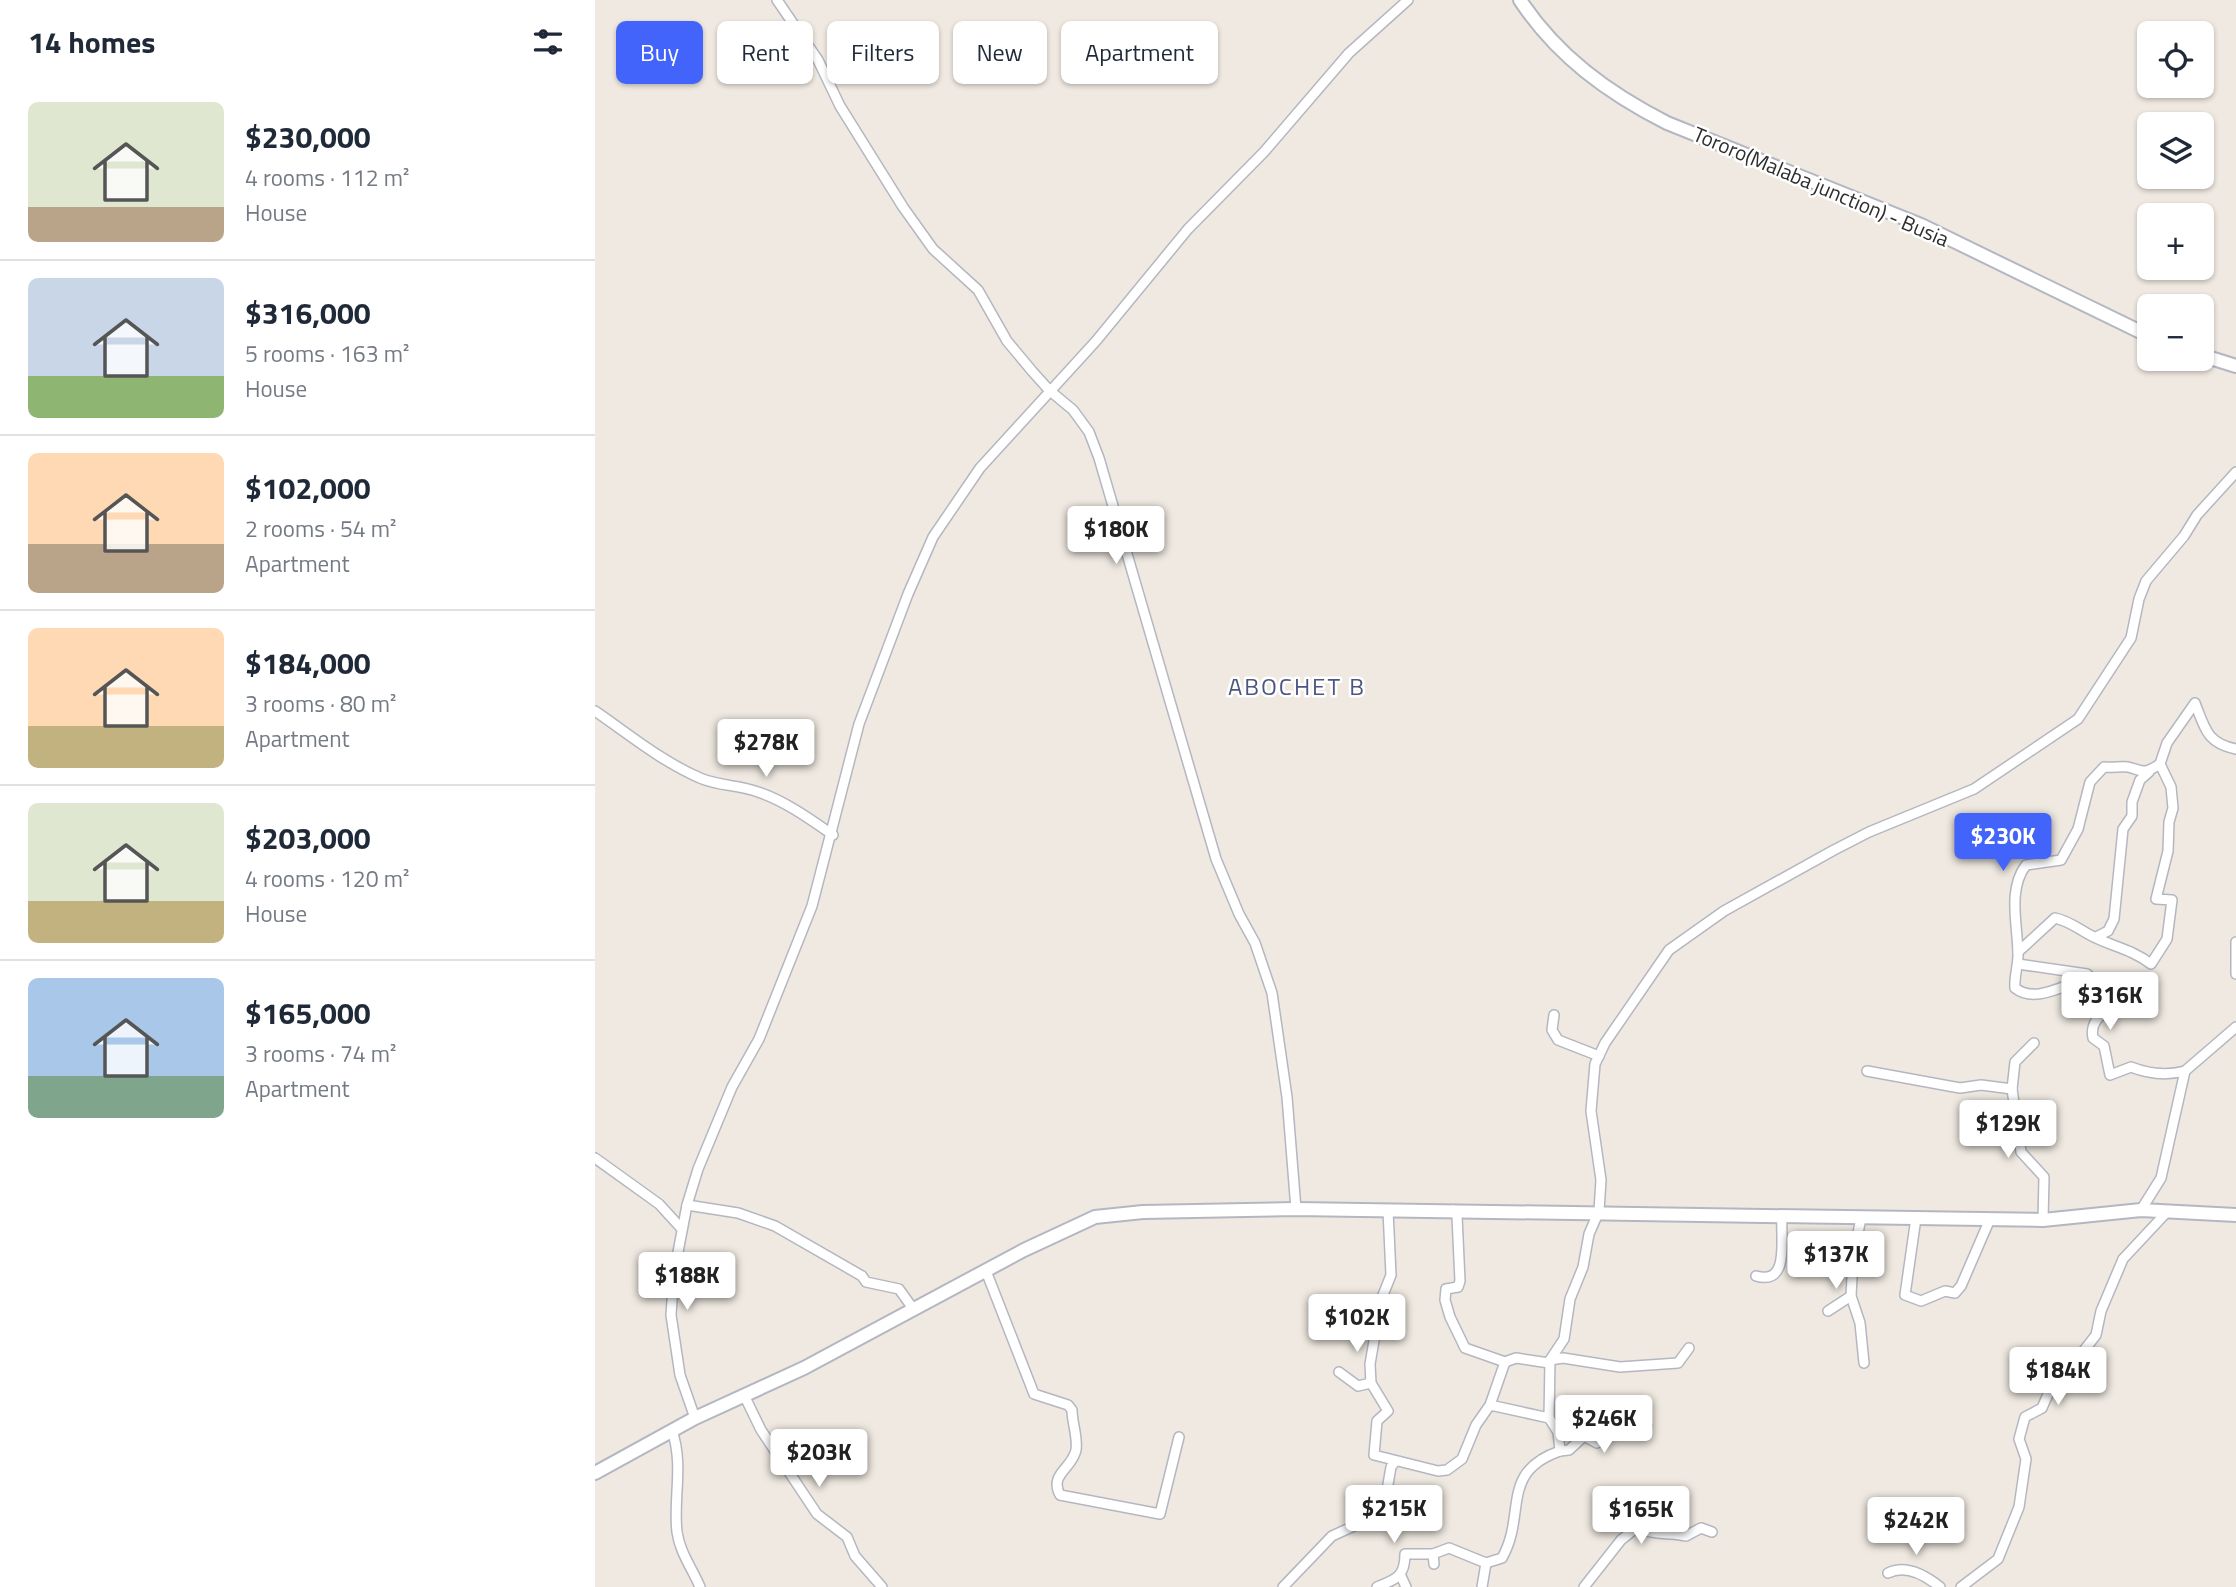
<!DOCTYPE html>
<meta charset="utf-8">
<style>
body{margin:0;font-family:"Titillium Web",sans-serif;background:#f2f2f3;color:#1f2937;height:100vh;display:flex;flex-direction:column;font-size:26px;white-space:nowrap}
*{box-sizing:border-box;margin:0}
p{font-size:23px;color:#747a83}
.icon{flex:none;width:38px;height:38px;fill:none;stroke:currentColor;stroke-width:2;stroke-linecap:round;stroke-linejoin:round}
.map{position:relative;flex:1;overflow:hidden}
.panel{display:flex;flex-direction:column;background:#fff;width:595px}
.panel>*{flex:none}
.guide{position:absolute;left:21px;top:21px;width:665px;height:63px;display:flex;gap:14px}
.controls{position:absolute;left:1542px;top:21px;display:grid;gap:14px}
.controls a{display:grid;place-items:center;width:77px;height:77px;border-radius:10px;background:#fff;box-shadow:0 2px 5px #0004;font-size:35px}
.price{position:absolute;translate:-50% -60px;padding:0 16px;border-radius:7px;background:#fff;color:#222;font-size:23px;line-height:46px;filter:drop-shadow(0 2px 4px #0008)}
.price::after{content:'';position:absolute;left:50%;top:42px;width:21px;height:16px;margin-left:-10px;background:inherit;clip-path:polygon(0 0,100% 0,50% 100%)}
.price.selected{background:#4264fb;color:#fff}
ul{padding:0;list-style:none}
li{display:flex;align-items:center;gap:21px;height:175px;padding:0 28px}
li+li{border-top:2px solid #e0e1e3}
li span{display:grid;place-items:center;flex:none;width:196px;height:140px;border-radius:10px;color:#555}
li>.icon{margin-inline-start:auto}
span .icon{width:84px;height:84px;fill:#fffc;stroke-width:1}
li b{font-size:30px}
h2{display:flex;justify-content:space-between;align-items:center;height:84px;padding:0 28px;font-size:30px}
.chip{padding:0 24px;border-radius:10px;background:#fff;box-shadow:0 2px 5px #0004;font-size:24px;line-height:63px}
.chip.selected{background:#4264fb;color:#fff}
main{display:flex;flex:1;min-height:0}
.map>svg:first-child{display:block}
</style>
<main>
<section class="panel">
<h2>14 homes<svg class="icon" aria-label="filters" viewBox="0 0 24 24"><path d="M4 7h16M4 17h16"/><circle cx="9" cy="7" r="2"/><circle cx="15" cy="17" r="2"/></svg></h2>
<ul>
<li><span style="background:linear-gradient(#dfe7d0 75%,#b9a48a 0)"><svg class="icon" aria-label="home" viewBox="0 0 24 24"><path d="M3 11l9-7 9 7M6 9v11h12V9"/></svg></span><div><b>$230,000</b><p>4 rooms · 112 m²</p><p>House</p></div></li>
<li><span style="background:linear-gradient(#c9d6e8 70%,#8fb573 0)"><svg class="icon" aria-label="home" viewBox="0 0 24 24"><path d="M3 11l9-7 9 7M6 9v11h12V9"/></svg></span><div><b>$316,000</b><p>5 rooms · 163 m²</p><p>House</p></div></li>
<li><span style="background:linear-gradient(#ffd9b3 65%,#b9a48a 0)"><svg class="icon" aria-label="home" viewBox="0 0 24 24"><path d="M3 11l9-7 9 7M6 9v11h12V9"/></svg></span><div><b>$102,000</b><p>2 rooms · 54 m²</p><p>Apartment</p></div></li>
<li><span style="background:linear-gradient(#ffd9b3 70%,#c2b280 0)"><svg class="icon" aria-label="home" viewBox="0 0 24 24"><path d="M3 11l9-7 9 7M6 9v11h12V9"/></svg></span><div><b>$184,000</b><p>3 rooms · 80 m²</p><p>Apartment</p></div></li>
<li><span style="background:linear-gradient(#dfe7d0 70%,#c2b280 0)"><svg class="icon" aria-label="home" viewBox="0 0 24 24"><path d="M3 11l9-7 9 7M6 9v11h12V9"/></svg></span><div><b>$203,000</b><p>4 rooms · 120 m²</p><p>House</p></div></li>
<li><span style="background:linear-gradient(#a9c7e8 70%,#7fa58c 0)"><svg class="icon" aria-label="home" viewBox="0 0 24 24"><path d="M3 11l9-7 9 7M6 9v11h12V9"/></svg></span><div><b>$165,000</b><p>3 rooms · 74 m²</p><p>Apartment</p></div></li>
</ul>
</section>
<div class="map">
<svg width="1641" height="1587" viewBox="0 0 1641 1587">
<rect width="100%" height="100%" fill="#efe9e1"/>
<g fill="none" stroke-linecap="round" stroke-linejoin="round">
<g stroke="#b4b7c1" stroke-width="12">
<g id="minor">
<polyline points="182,0 223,60 245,106 308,207 338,249 383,290 412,341 437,371 454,390 478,410 494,432 504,458 621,859 644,914 660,943 677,993 692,1097 701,1209"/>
<path d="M 0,711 C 35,735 66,761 105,778 C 123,786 145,785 163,792 C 190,801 215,819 238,835"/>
<polyline points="1501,937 1513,931 1519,919 1528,829 1537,816 1537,802 1545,780 1554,772"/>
<polyline points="1641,942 1641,974"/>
<path d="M 1423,952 L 1460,918 C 1474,921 1482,928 1495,935 C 1515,946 1537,949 1556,964 L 1572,939 L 1577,900 L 1561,899 L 1573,851 L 1574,822 L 1578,808 L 1576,787 L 1565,764 L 1572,743 L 1600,703 C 1610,729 1612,743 1641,749"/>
<polyline points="1423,964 1492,974 1507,988 1535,1000 1551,994"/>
<path d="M 1478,973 L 1471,986 C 1455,992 1435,1000 1420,988 C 1419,977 1423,966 1423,955 C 1423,926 1412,890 1431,865 L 1466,860 L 1483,829 L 1495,782 L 1509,767 C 1517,768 1527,766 1533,767 C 1549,771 1548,775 1565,764"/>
<path d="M 1519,991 L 1515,1008 C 1504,1016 1495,1023 1498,1038 L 1509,1046 L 1515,1075 L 1536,1067 C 1554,1074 1571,1076 1590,1071"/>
<polyline points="959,1015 957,1030 963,1040 1004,1056"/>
<polyline points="1439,1043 1420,1062 1417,1089 1426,1152 1449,1177 1448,1220"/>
<polyline points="1272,1071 1365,1088 1386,1085 1417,1089"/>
<polyline points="0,1158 64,1204 86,1228"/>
<polyline points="92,1205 143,1213 180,1226 267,1276 271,1282 304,1289 319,1310"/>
<polyline points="793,1210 796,1275 786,1300 775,1364 776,1383 793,1411 782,1421 779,1455 843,1471 852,1470 867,1459 881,1425 895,1405 910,1362"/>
<polyline points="858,1210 862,1216 865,1281 863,1287 851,1289 850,1300 855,1317 870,1348 910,1362 921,1358 954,1363"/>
<polyline points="1546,1210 1566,1178 1590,1071 1641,1027"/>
<polyline points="1266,1218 1258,1258 1256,1296 1265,1323 1269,1363"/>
<polyline points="1321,1218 1310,1295 1326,1301 1350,1291 1360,1293 1366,1286 1395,1219"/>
<path d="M 391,1271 L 439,1394 L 473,1405 L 477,1410 C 477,1423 483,1437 481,1450 C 477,1469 454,1474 465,1495 L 565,1514 L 584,1437"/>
<path d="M 1161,1276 C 1196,1286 1185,1236 1187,1216"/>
<polyline points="1233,1311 1256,1296"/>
<polyline points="955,1360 968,1358 1025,1367 1083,1363 1094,1348"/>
<polyline points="744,1372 763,1386 776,1383"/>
<polyline points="149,1395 166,1430 222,1514 252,1537 260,1556 287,1587"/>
<polyline points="100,1418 85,1375 76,1315 79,1273 92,1205 103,1169 137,1087 164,1039 217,906 264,724 313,594 338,537 385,468 501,341 593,229 669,152 754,53 813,0"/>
<polyline points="954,1418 955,1360 969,1339 975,1299 988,1267 994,1234 1004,1211 1006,1180 996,1111 1000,1064 1010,1043 1074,950 1129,911 1239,850 1274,832 1379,789 1483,719 1536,638 1544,599 1551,581 1589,536 1602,515 1641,472"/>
<path d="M 77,1430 C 89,1467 78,1497 82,1532 C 85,1553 97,1568 105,1587"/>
<polyline points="965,1451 974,1450 989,1436 1002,1443 1021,1431 1052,1426"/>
<path d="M 839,1564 L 838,1554 L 854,1548 L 891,1563 L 907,1558 C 932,1514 904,1472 965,1451 L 963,1432 L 954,1418 L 895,1405"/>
<path d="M 1293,1573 C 1311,1564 1330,1575 1345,1587"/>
<polyline points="806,1576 811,1587"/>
<polyline points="688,1587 737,1536 759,1526 776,1512 792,1490 796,1467 799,1463"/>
<path d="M 782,1587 C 802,1579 810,1576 810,1554 L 838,1554"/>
<polyline points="887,1587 891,1563"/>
<path d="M 989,1587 L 1026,1540 L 1041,1528 C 1062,1536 1072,1532 1091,1536 L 1106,1528 L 1117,1532"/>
<polyline points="1366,1587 1403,1559 1424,1507 1431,1459 1424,1439 1430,1417 1447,1408 1457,1385 1475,1385 1487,1353 1501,1335 1506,1311 1528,1259 1571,1213"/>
</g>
</g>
<g stroke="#b4b7c1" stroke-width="16">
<g id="secondary">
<path d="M 925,0 C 962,56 1013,93 1072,123 L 1326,225 L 1554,336"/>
<polyline points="1606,355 1641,366"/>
<polyline points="0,1473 100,1418 209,1368 429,1250 500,1217 548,1212 701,1209 1448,1220 1546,1210 1641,1215"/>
</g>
</g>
<use href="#minor" stroke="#fff" stroke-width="9"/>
<use href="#secondary" stroke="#fff" stroke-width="12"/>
</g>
<g text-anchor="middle" stroke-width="5" stroke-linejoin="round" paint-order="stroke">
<g font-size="21" fill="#2e2e2e" stroke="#fff">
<text transform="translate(1226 187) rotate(23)" y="7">Tororo(Malaba junction) - Busia</text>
</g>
<g font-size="24" letter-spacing="2" fill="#4d5680" stroke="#fff">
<text x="702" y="695">ABOCHET B</text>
</g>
</g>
</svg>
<div class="controls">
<a><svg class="icon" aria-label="locate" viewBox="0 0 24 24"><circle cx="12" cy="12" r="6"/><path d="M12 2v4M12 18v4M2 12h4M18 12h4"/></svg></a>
<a><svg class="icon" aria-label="layers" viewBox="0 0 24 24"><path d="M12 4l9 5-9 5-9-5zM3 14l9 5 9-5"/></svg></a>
<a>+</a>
<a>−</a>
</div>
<b class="price" style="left:521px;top:566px">$180K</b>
<b class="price" style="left:171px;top:779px">$278K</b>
<b class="price selected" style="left:1408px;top:873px">$230K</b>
<b class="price" style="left:1515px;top:1032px">$316K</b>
<b class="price" style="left:1413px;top:1160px">$129K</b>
<b class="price" style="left:1241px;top:1291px">$137K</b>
<b class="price" style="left:92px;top:1312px">$188K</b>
<b class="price" style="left:762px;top:1354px">$102K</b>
<b class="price" style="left:1463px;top:1407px">$184K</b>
<b class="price" style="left:1009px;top:1455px">$246K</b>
<b class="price" style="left:224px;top:1489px">$203K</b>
<b class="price" style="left:799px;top:1545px">$215K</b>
<b class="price" style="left:1046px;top:1546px">$165K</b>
<b class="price" style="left:1321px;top:1557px">$242K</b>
<div class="guide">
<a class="chip selected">Buy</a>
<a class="chip">Rent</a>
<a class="chip">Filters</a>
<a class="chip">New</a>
<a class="chip">Apartment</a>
</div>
</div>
</main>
